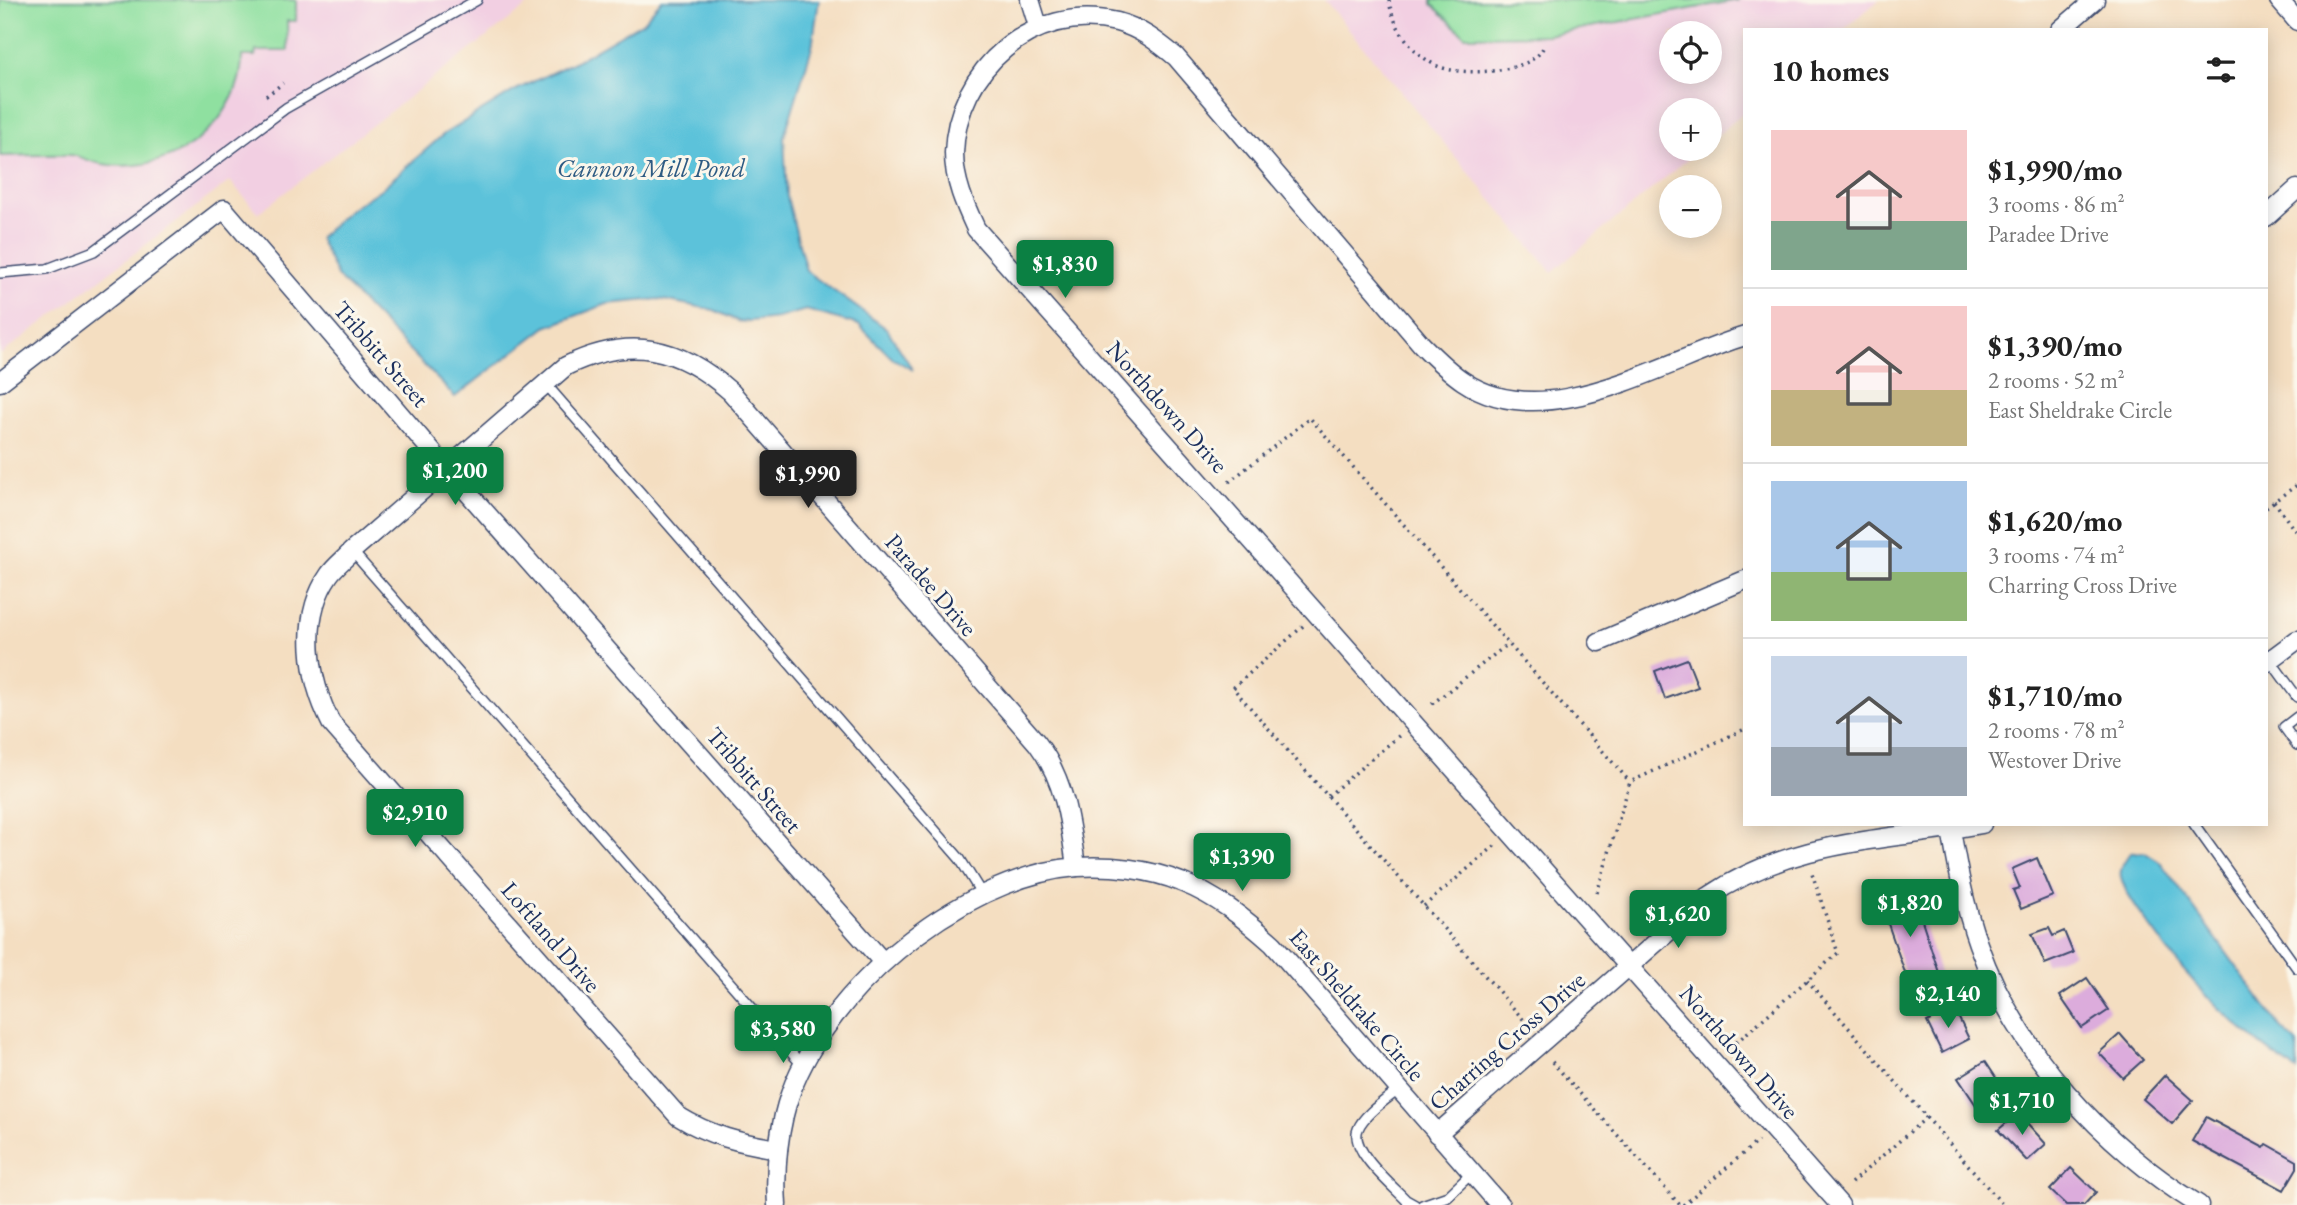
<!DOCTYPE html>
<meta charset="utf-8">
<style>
body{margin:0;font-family:"EB Garamond",serif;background:#f6f6f6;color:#222;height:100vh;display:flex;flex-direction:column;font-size:26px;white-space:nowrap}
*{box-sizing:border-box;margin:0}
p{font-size:23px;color:#767676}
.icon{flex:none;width:38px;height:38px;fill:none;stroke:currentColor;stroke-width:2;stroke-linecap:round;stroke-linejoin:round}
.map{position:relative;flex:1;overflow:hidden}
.details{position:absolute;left:1743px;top:28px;width:525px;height:798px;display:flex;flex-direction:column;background:#fff;border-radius:0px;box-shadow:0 4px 18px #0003}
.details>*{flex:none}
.tools{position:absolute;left:1659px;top:21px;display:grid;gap:14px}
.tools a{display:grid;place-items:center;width:63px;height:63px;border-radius:50%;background:#fff;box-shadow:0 4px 18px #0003;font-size:35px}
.price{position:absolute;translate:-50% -60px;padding:0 16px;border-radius:7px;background:#0b8043;color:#fff;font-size:23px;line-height:46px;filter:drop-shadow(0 2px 4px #0008)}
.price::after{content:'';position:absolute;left:50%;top:42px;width:21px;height:16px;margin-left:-10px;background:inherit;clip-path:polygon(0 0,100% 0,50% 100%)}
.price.selected{background:#222;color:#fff}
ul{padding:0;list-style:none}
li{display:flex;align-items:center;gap:21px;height:175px;padding:0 28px}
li+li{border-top:2px solid #e0e0e0}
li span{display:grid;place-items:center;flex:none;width:196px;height:140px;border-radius:0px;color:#555}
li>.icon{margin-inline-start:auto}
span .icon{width:84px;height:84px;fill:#fffc;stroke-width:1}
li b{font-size:30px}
h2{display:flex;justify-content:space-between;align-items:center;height:84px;padding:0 28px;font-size:30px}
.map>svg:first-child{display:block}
</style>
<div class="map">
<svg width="2297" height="1205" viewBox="0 0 2297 1205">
<rect width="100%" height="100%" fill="#fbf7ec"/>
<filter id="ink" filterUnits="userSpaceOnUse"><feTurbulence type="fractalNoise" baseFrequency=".0143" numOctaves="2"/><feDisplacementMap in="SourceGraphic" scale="14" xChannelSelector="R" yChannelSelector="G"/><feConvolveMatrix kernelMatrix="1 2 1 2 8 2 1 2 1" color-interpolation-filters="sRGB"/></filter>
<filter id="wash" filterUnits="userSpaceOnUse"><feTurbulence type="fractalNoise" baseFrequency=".00686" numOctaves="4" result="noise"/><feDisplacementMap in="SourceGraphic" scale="28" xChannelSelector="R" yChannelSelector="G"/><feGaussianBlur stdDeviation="1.57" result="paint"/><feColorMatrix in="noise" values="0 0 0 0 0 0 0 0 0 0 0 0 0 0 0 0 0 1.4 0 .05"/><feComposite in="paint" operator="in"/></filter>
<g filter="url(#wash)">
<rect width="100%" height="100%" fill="#f4dec1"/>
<g fill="#f2cfe2" fill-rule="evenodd">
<polygon points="0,0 535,0 258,213 230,181 0,355"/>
<path d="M 1324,0 L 1879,0 L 1843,30 L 1745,30 L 1745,112 L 1710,141 L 1710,110 L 1671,110 L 1671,149 L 1700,149 L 1552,272 ZM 1671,33 L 1710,33 L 1710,72 L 1671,72 Z"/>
</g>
<g fill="#8fe0a0" stroke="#55887f" stroke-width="2">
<path d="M 0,0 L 296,0 L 296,21 L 287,21 L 288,51 L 256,51 L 255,56 L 242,56 C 242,81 233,101 218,120 C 189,156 146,171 102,164 C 91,162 80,156 71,155 C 47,154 23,156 0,156 Z"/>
<polygon points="1432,0 1739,0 1547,35 1465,36 1432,4"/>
</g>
<g fill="#5cc2da" stroke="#3c789c" stroke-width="2">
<polygon points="662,0 819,0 812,47 784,137 787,197 806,271 887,329 913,370 892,358 859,325 806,310 778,318 740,322 714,310 659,299 607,304 546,327 455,397 337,276 319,238 349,210 381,189 444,134 514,91 576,61 643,22"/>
<path d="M 2144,852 L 2161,863 L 2282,1029 L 2297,1043 L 2297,1071 C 2238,1031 2192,986 2151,928 C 2140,913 2126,896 2121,877 C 2119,868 2125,860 2130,853 Z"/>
</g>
<g id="blocks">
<g fill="#dcacdc">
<polygon points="1687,659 1698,687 1665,699 1655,671"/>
<polygon points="2037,858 2053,896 2021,909 2013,890 2020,888 2012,869"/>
<polygon points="1906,886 1912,906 1917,905 1942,982 1912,993 1878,895"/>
<polygon points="2049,928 2053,936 2064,931 2073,953 2045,964 2032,934"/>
<polygon points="2087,978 2109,1010 2082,1028 2060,996"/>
<polygon points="1954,1008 1969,1039 1942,1053 1927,1022"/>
<polygon points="2120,1034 2143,1060 2123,1078 2099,1053"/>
<polygon points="1985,1061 2006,1093 1980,1111 1958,1078"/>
<polygon points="2165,1075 2193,1100 2172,1124 2143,1099"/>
<polygon points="2018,1113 2046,1144 2027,1161 1998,1130"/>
<polygon points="2206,1117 2264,1148 2267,1144 2297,1161 2297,1168 2284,1190 2192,1141"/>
<polygon points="2071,1168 2096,1192 2084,1205 2066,1205 2050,1190"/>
</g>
</g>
</g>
<g filter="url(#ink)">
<use href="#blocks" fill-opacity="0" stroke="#3c496d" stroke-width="2"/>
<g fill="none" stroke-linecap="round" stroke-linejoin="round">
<g stroke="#3c496d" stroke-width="12">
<g id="service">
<polyline points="0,273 47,269 94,251 286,108 477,0"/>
<polyline points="544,382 960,859 983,896"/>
<polyline points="352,551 803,1066"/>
<polyline points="2270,660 2297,697"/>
<polyline points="2297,717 2284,727 2297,745"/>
<polyline points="2194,824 2297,968"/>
<path d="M 1398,1090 C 1386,1100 1364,1114 1358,1129 C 1349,1150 1393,1186 1406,1200 L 1415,1205"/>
<polyline points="1422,1205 1448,1196 1472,1173"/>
</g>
</g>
<g stroke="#3c496d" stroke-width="21">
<g id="minor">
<polyline points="1030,0 1038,26"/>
<polyline points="2279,0 2297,21"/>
<polyline points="2060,30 2095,0"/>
<polyline points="2266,217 2297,189"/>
<path d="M 1745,336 C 1662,361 1546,437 1463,381 C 1448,371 1435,358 1422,345 L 1176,57 C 1158,42 1140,28 1117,22 C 1033,2 956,70 954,153 C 954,181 965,205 976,229 L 1840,1205"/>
<polyline points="0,382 224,209 447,469 883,962"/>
<polyline points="1599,642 1745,580"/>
<polyline points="2266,663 2297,640"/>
<path d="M 1950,824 C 1957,865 1964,905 1978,944 C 2016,1052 2103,1146 2199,1205"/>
<path d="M 1437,1134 L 1708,897 C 1793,839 1884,841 1982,824"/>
<path d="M 778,1149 C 741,1143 710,1136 678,1116 L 331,723 C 309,680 299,618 329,575 C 335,566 345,559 352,551 L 566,366 C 630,335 679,346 731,392 L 1037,743 C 1065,780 1070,822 1076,867"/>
<path d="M 777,1205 C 775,1175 777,1145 784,1115 C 811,1000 959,876 1077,867 C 1111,865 1150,869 1181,882 C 1217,896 1245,919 1273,944 L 1500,1205"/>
</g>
</g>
<g stroke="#3c496d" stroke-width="3.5" stroke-dasharray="2 5" stroke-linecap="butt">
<path d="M 1389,0 C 1392,26 1415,58 1440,67 C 1463,76 1536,74 1544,45"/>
<polyline points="266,96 283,83"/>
<polyline points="1229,482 1310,418 1630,782"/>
<polyline points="2274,501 2297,534"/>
<polyline points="2266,507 2297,485"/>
<polyline points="1303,626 1233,688 1529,1026"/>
<polyline points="1432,704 1509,643"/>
<polyline points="1328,796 1401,734"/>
<polyline points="1597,893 1630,782 1745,729"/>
<polyline points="1424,906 1497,844"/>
<polyline points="1807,980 2003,1205"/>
<polyline points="1731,1047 1838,953 1812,873"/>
<polyline points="1552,1062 1680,1205"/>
<polyline points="1851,1183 1927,1117"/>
<polyline points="1683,1205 1758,1141"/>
</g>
<use href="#service" stroke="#fff" stroke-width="9"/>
<use href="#minor" stroke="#fff" stroke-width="18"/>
</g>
</g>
<g text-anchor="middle" stroke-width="6" stroke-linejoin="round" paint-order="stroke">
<g font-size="24" fill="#1b2f5e" stroke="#fbf7ec">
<text transform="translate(381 354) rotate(49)" y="8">Tribbitt Street</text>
<text transform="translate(1167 407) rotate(48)" y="8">Northdown Drive</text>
<text transform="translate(931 585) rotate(49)" y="8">Paradee Drive</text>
<text transform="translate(754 780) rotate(49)" y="8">Tribbitt Street</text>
<text transform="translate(551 937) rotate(49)" y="8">Loftland Drive</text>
<text transform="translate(1357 1005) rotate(49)" y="8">East Sheldrake Circle</text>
<text transform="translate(1507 1041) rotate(-41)" y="8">Charring Cross Drive</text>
<text transform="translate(1739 1052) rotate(49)" y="8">Northdown Drive</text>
</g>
<g font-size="26" font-style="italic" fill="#2e5b83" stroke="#fbf7ec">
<text x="651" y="177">Cannon Mill Pond</text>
</g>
</g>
</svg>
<div class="tools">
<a><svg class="icon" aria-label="locate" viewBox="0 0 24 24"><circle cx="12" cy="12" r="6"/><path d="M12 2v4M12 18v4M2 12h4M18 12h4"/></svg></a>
<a>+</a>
<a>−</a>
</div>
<b class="price" style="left:1065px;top:300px">$1,830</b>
<b class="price" style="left:455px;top:507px">$1,200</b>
<b class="price selected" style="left:808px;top:510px">$1,990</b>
<b class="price" style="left:415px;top:849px">$2,910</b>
<b class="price" style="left:1242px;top:893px">$1,390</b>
<b class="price" style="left:1910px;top:939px">$1,820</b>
<b class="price" style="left:1678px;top:950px">$1,620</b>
<b class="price" style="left:1948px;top:1030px">$2,140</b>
<b class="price" style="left:783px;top:1065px">$3,580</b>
<b class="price" style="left:2022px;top:1137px">$1,710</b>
<section class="details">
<h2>10 homes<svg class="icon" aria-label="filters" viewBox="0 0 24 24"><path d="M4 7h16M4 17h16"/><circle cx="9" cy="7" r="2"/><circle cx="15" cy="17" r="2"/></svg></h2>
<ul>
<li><span style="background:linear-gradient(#f6c9c9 65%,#7fa58c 0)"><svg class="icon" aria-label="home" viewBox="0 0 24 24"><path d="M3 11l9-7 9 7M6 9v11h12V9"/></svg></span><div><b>$1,990/mo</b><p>3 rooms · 86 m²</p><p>Paradee Drive</p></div></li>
<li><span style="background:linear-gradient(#f6c9c9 60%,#c2b280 0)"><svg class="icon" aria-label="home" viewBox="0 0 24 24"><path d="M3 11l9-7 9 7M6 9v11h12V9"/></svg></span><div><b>$1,390/mo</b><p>2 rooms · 52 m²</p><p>East Sheldrake Circle</p></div></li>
<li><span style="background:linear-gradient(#a9c7e8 65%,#8fb573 0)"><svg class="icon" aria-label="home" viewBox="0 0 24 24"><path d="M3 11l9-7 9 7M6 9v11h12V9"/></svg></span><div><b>$1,620/mo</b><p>3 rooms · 74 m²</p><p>Charring Cross Drive</p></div></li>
<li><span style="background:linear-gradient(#c9d6e8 65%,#9aa5b1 0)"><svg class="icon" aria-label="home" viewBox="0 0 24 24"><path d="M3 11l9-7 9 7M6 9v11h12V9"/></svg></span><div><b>$1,710/mo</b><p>2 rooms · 78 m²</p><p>Westover Drive</p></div></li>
</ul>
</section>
</div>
